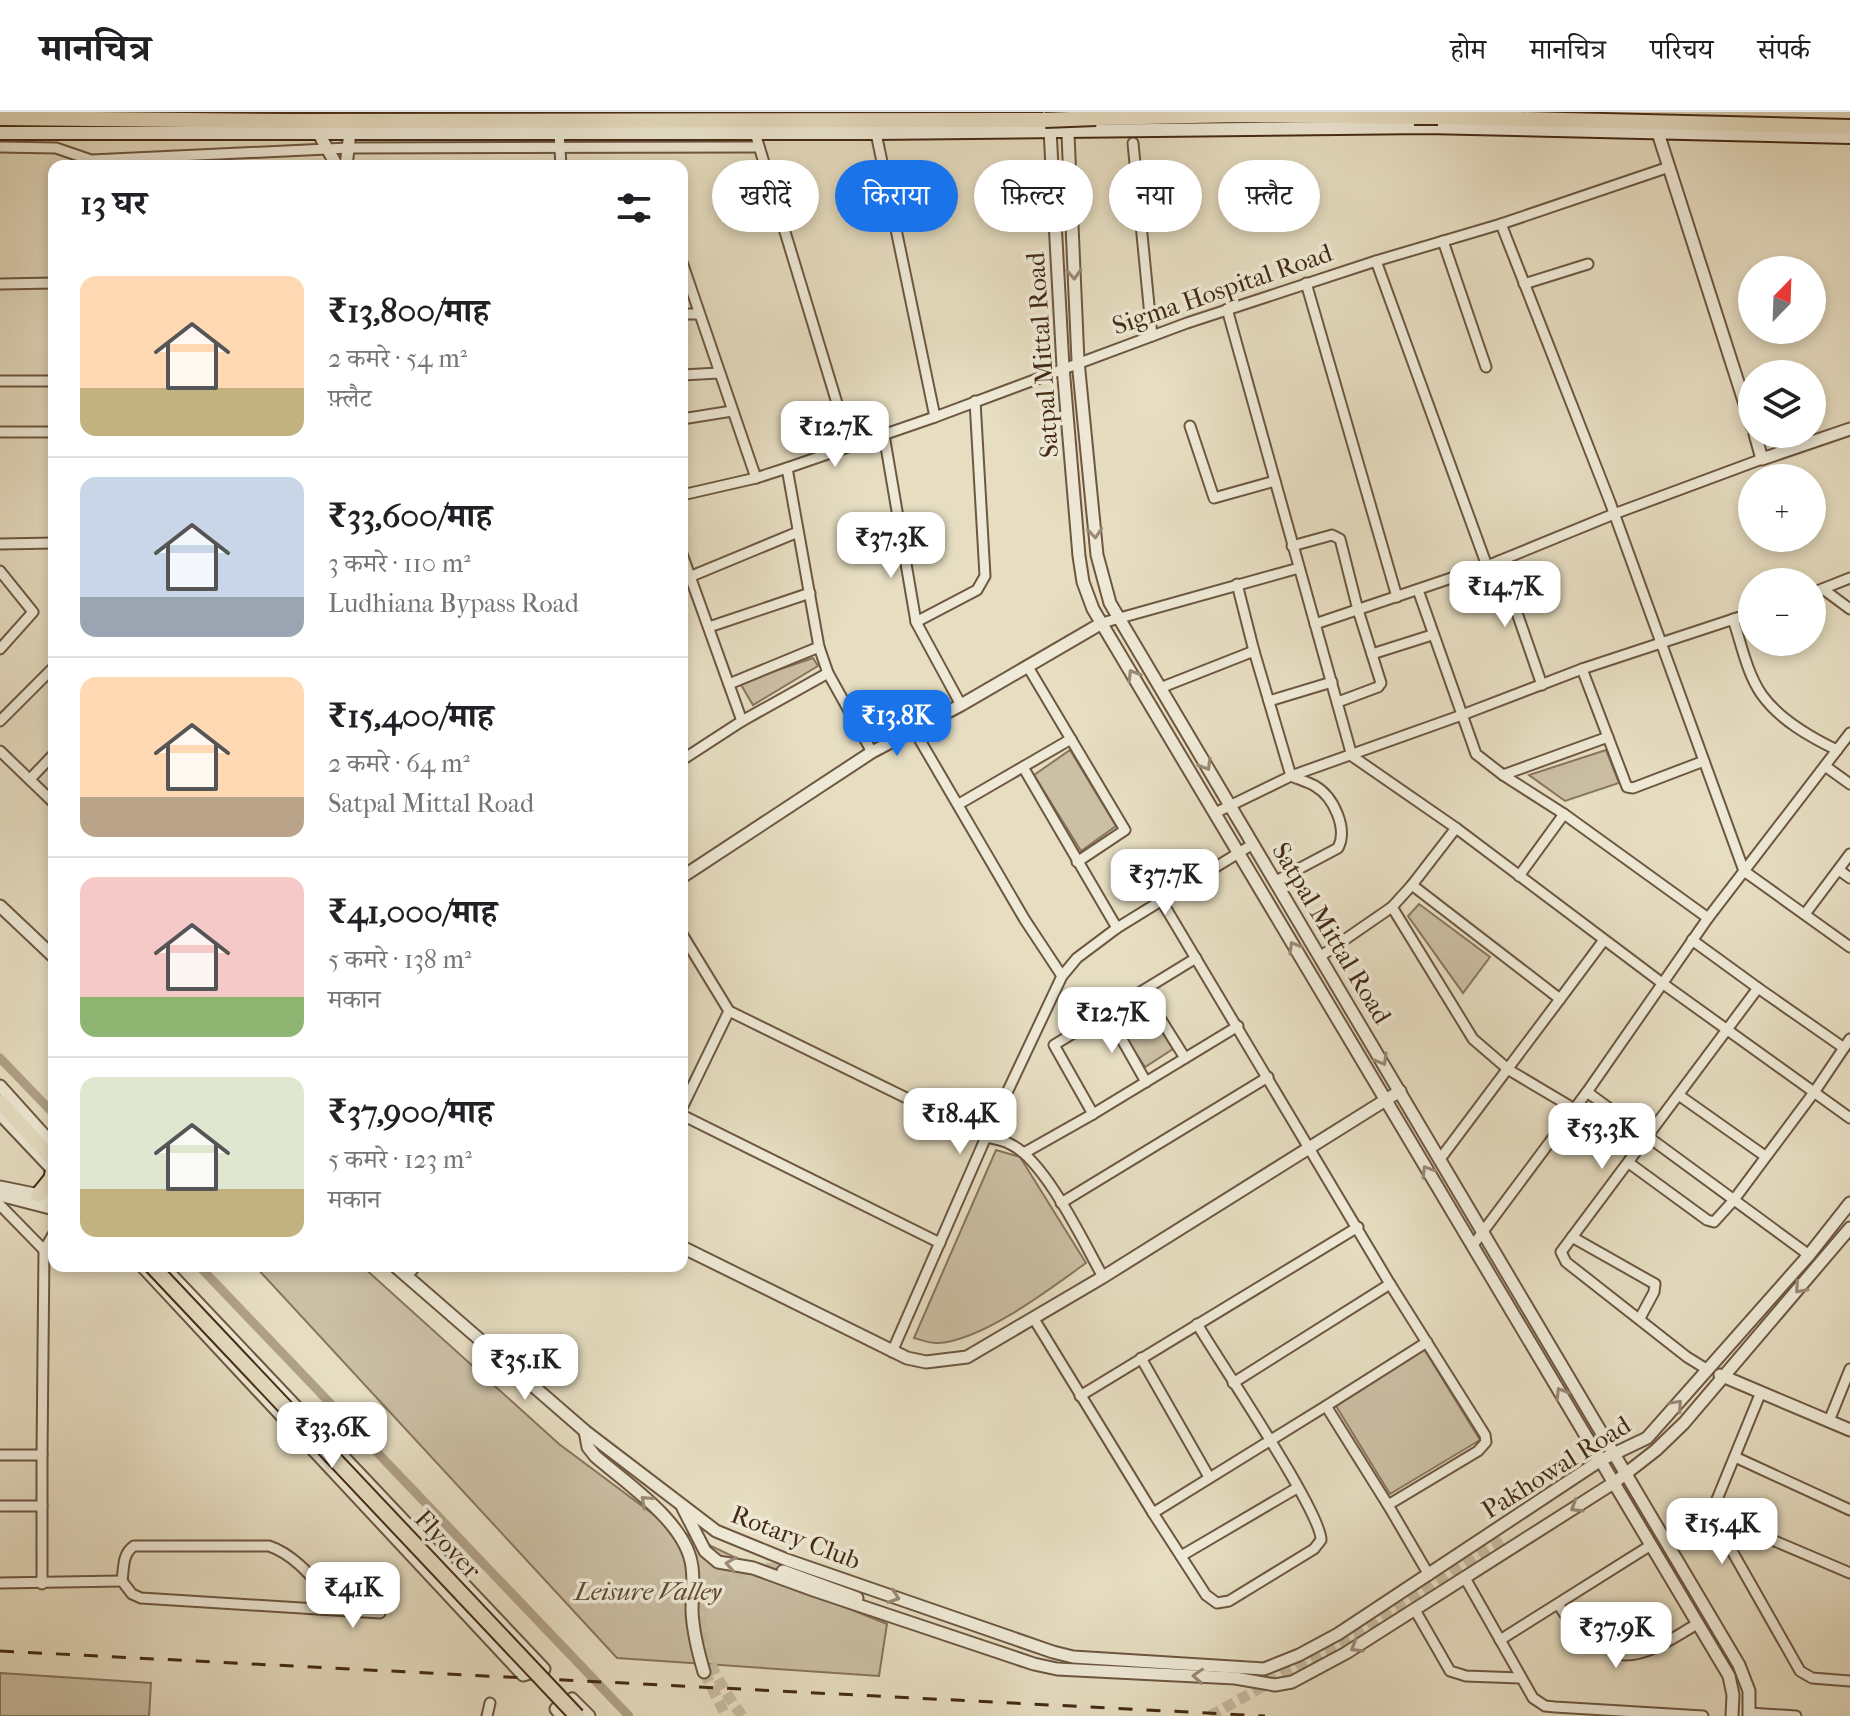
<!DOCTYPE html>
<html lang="hi">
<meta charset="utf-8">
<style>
body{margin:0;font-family:"IM FELL French Canon","Noto Serif Devanagari",serif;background:#f6f6f6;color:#202124;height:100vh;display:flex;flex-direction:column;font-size:30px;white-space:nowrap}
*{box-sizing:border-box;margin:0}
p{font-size:26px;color:#757577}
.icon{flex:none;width:44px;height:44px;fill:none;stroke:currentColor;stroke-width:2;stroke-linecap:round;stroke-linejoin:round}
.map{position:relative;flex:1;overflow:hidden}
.panel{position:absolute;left:48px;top:48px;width:640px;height:1112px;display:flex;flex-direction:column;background:#fff;border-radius:16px;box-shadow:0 4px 12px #0003}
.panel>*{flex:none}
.top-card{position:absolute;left:712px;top:48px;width:760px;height:72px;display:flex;gap:16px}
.needle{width:52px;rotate:23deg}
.buttons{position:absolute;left:1738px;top:144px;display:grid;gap:16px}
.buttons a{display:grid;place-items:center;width:88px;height:88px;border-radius:50%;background:#fff;box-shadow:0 4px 12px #0003;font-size:40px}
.price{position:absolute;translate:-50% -68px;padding:0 18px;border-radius:16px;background:#fff;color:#222;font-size:26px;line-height:52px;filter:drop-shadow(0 2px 4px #0008)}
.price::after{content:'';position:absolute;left:50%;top:48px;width:24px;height:18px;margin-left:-12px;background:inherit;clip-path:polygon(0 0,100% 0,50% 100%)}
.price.selected{background:#1a73e8;color:#fff}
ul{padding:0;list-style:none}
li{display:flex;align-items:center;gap:24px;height:200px;padding:0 32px}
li+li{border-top:2px solid #e0e0e0}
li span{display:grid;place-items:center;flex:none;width:224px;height:160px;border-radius:16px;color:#555}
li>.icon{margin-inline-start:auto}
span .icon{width:96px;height:96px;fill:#fffc;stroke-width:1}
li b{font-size:34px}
h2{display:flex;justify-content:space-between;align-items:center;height:96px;padding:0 32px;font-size:34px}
.tag{padding:0 28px;border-radius:36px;background:#fff;box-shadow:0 4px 12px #0003;font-size:28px;line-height:72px}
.tag.selected{background:#1a73e8;color:#fff}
header{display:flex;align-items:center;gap:48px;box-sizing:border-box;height:112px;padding:0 40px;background:#fff;border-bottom:2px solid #e0e0e0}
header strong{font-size:38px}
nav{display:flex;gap:44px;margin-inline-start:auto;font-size:28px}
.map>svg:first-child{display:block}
</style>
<header>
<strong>मानचित्र</strong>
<nav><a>होम</a><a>मानचित्र</a><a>परिचय</a><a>संपर्क</a></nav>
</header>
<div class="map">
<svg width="1850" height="1604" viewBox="0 0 1850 1604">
<rect width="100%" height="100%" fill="#e7dec2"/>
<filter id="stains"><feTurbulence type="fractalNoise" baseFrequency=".0025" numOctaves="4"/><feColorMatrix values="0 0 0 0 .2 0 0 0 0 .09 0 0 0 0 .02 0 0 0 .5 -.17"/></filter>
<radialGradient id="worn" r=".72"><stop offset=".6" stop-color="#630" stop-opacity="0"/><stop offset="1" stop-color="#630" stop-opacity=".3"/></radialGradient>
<g fill="#cbbfa4" stroke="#88745c" stroke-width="2">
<polygon points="813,546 818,554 753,593 740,571"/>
<polygon points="1070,638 1116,714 1081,739 1034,663"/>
<polygon points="1606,638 1619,671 1565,689 1529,663"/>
<polygon points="1419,792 1490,845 1463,881 1408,804"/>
<polygon points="1142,889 1173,937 1145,955 1114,908"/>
<path d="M 996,1038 L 1020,1045 L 1086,1151 C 1050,1177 983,1228 939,1231 C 931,1232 922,1228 914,1226 Z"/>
<polygon points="255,1154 362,1154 559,1332 669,1414 810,1481 887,1512 879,1564 617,1546"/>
<polygon points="1424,1237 1480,1328 1390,1382 1336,1294"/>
<polygon points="0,1561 151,1571 149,1604 0,1604"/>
</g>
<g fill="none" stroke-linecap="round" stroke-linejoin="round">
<g stroke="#b0a187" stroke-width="9">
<polyline points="0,946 54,1002"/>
<polyline points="199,1154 629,1604"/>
</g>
<g stroke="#c6ba9f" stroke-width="11" stroke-dasharray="11 5.5" stroke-linecap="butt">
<polyline points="704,1560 726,1604"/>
<path d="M 742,1604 C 718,1570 677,1509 719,1473 C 739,1456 751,1454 777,1457"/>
<polyline points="1210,1604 1360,1520 1502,1428"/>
</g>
<g stroke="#6d5740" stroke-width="13">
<g id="minor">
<polyline points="559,20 561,54"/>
<polyline points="755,21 850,334"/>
<polyline points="876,21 935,305"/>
<polyline points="1133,31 1152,224"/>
<polyline points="0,35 56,36 91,48 348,36 759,35"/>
<polyline points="1501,112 1610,390 1744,759 1850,835"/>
<polyline points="1443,129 1486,255"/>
<polyline points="1376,149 1487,454"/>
<polyline points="682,150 756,366"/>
<polyline points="1306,171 1397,485"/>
<polyline points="0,172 54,171"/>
<polyline points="1524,172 1588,152"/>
<polyline points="1227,197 1352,644 1456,716 1412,773 1392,795 1321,844"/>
<polyline points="682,202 698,202"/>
<polyline points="682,263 719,261"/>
<polyline points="0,269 54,269"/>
<polyline points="682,307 732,299"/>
<polyline points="1190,314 1214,386 1275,369"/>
<polyline points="0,320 54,320"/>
<polyline points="884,323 916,510 961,593"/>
<polyline points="787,356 819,535 828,561"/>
<polyline points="682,383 756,366 787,356 935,305 1187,211 1376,149 1501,112 1669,55"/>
<polyline points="0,432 54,431"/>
<polyline points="1292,434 1332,423 1340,427 1358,498 1381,571 1378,575 1338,590"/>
<polyline points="682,442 742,609"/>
<polyline points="1499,449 1542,573"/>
<polyline points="0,459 33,500 0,537"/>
<polyline points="682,468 798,420"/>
<path d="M 1237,472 L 1254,539 L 1291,664 C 1298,667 1308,670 1315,674 C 1334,685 1348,717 1338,736 L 1276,769"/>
<polyline points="1823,477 1850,497"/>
<polyline points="1418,478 1476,642 1503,663 1564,702 1708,806"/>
<polyline points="1812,481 1850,466"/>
<path d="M 1733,507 C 1741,531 1747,562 1762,583 C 1780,608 1810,625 1837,638"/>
<polyline points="916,510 977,478 985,464 975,289"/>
<polyline points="1102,511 1299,456"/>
<polyline points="1315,512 1487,454 1614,402 1762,347"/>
<polyline points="709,515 810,481"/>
<polyline points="1372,542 1432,523"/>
<polyline points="1028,555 1125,718 1077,750"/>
<polyline points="1582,557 1627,675 1633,676 1704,649"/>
<polyline points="729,572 819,535"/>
<polyline points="1160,576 1254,539"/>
<polyline points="1269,589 1332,570"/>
<polyline points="0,609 54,555"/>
<polyline points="914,618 1025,808 1062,864"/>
<polyline points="0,639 54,691"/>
<polyline points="682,648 742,609 828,561 872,640"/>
<polyline points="1825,654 1850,672"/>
<polyline points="1023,655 1117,816"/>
<polyline points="1503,663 1608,625"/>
<polyline points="30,667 54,642"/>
<polyline points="959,692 1071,627"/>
<polyline points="1215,701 1291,664 1462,603 1582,557 1752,501"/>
<polyline points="1456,716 1662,871 1850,1006"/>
<polyline points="1839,758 1850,766"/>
<polyline points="1519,764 1564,702"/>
<polyline points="1412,773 1560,887 1440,1047"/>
<polyline points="1161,788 1390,1172 1485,1323 1486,1330 1478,1339 1388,1393 1326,1294 1427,1230"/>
<polyline points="1392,795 1473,927 1509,958 1573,996"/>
<polyline points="1805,802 1850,742"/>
<path d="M 682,822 L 729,899 L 986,1025 C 994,1027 1003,1028 1010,1032 C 1045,1048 1084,1131 1103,1165"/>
<polyline points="1692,828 1758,876 1561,1140 1566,1150 1687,1245 1708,1258"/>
<polyline points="1196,846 1054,933 1093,1002 1238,914"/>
<polyline points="1758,876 1844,936"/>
<polyline points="1143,879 1185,946"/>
<polyline points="1560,887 1604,828"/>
<polyline points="1107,901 1146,970"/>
<polyline points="1587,980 1809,1143"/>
<polyline points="1680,984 1765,1044"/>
<polyline points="682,996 729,899"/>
<polyline points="682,1003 940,1131"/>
<polyline points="1024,1041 1093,1002"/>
<polyline points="1629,1051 1707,1108 1714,1110 1733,1089 1815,979 1850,927"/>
<polyline points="1061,1091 1268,965"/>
<polyline points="0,1093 44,1138"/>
<polyline points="1572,1125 1655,1172 1654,1180 1640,1206"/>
<polyline points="1473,1133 1587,980 1708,806 1850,621"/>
<polyline points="407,1164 416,1154"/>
<polyline points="1034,1207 1153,1401 1326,1294"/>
<polyline points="892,1240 986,1025 1062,864 1077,846 1117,816 1253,732"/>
<polyline points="1141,1246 1209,1365"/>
<polyline points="1233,1271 1390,1172"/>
<polyline points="1761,1280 1711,1402 1800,1559 1812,1566 1850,1569"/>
<polyline points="1080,1284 1358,1115"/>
<polyline points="1829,1309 1850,1257"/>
<polyline points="0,1343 42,1343 44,1138 54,1121"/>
<polyline points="42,1343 42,1472"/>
<polyline points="1735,1345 1850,1398"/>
<polyline points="1388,1393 1429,1463"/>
<polyline points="0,1394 42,1394"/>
<path d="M 1153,1401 L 1206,1483 L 1217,1491 L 1229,1489 L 1314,1437 L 1321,1428 C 1322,1401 1217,1246 1197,1212"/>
<polyline points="1711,1402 1850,1461"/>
<polyline points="1181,1444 1297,1376"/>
<polyline points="1465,1466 1533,1586 1545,1594 1555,1595 1703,1604"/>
<polyline points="0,1471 122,1469"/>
<path d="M 1558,1492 L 1579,1524 L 1624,1543 C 1649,1544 1676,1524 1697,1512"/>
<path d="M 340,1497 C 319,1475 299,1444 269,1434 L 134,1434 C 122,1442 124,1456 122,1469 L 132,1482 L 141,1486 L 380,1501"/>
<polyline points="1415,1498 1450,1559 1466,1564 1520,1566"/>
<polyline points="1500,1528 1651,1433"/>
<polyline points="1749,1601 1796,1604"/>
<polyline points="487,1604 490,1591"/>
</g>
</g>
<g stroke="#6d5740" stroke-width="15">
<g id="tertiary">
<polyline points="1049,0 1063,255 1079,444 1083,470 1093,497 1729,1564 1733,1583 1732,1604"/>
<polyline points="1067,0 1078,249 1097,443 1110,491 1739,1553 1749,1579 1749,1604"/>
<polyline points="1658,21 1752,314"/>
<polyline points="319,22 337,54"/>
<polyline points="346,54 350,20"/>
<polyline points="1755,322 1762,347 1850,317"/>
<polyline points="682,765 872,640 961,593 1102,511"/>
<polyline points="0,794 54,845"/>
<polyline points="0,974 54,1034"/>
<polyline points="0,1002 54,1059"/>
<polyline points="0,1075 54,1086"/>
<polyline points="0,1083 54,1097"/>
<polyline points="682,1135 907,1246 926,1250 967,1245 1103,1165 1400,979"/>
<polyline points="142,1154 523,1563 544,1557 163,1154"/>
<polyline points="395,1154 585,1319 716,1419 787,1448 1053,1540 1073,1545 1264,1557 1299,1543 1338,1522 1601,1348 1647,1326 1809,1143 1850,1091"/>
<polyline points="1720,1263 1850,1318"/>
<path d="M 585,1319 L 588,1335 L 595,1344 C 627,1372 687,1411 692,1455 C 694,1469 692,1484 692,1499 C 693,1520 698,1540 704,1560"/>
<polyline points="683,1396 705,1439 718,1450 753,1456 816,1479 1034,1552 1057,1557 1235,1566 1275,1573 1292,1570 1346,1541 1615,1370 1656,1338 1684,1311 1850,1116"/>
<polyline points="783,1459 857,1486"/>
<polyline points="562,1604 556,1597 572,1587 589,1604"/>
</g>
</g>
<g stroke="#442a14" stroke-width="16">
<polyline id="secondary" points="0,21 876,21 1427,15 1850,25"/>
</g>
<g stroke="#442a14" stroke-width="18">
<g id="primary">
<polyline points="1438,5 1850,15"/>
<polyline points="0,6 287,9 1045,8"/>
<polyline points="1096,6 1238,3 1414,5"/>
</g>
</g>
<g stroke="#442a14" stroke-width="18">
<g id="trunk">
<polyline points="0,990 54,1049"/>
<polyline points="38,1083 51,1067 53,1059"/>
</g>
</g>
<use href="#minor" stroke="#efead7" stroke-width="9"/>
<use href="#tertiary" stroke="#efead7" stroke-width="11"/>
<use href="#secondary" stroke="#efead7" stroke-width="12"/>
<use href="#primary" stroke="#e7dec2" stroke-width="14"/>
<use href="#trunk" stroke="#e7dec2" stroke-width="14"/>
<polyline stroke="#442a14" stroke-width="3" stroke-dasharray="14 14" stroke-linecap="butt" points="0,1539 1265,1604"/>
<g stroke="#442a14" stroke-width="18" stroke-linecap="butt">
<g id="primary-bridge">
<polyline points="1414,5 1438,5"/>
<polyline points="1045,8 1096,6"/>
</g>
</g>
<g stroke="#442a14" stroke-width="18" stroke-linecap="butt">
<polyline id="trunk-bridge" points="152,1154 577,1604"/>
</g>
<use href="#primary-bridge" stroke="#e7dec2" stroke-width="14"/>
<use href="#trunk-bridge" stroke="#e7dec2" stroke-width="14"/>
</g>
<defs><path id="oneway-chevron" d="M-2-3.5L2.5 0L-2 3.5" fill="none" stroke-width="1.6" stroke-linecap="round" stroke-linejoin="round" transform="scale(2)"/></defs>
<g stroke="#9a8a76">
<use href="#oneway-chevron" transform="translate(1074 162) rotate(87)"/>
<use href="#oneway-chevron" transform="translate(1095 421) rotate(85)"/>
<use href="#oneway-chevron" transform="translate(1133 563) rotate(-121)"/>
<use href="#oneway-chevron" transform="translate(1206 653) rotate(59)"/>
<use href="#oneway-chevron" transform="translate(1294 835) rotate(-120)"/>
<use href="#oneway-chevron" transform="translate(1382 948) rotate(60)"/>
<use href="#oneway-chevron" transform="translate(1427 1059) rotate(-122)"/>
<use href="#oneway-chevron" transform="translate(1800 1176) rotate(131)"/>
<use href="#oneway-chevron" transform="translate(1561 1281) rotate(-121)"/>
<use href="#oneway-chevron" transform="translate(1677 1293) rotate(-48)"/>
<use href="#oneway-chevron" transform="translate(646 1389) rotate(-138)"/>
<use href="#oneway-chevron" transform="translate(1576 1395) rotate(148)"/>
<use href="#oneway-chevron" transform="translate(731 1452) rotate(-171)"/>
<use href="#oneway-chevron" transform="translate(894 1485) rotate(19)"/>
<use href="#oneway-chevron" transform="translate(1356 1535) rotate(148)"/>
<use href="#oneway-chevron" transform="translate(1198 1564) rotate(-177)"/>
</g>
<g text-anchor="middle" stroke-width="7" stroke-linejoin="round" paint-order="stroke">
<g font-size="26" fill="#442a14" stroke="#efead7">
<text transform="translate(1222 177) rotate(-19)" y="9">Sigma Hospital Road</text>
<text transform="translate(1042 243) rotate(-94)" y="9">Satpal Mittal Road</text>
<text transform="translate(1332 821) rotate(59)" y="9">Satpal Mittal Road</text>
<text transform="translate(1556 1355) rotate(-32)" y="9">Pakhowal Road</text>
<text transform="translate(796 1425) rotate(21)" y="9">Rotary Club</text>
<text transform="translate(448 1432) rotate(47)" y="9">Flyover</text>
</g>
<g font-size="26" font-style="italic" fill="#5f4831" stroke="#efead7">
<text x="648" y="1488">Leisure Valley</text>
</g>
</g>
<rect width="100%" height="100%" filter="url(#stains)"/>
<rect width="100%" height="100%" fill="url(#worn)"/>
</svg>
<div class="buttons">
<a><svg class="needle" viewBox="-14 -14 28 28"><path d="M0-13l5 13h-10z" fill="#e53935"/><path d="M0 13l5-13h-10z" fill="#757577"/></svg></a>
<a><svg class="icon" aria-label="layers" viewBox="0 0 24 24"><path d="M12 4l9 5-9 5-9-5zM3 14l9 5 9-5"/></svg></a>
<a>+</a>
<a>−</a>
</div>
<b class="price" style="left:835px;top:357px">₹12.7K</b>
<b class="price" style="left:891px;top:468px">₹37.3K</b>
<b class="price" style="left:1505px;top:517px">₹14.7K</b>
<b class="price selected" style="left:897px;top:646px">₹13.8K</b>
<b class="price" style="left:1165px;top:805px">₹37.7K</b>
<b class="price" style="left:1112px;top:943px">₹12.7K</b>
<b class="price" style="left:960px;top:1044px">₹18.4K</b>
<b class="price" style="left:1602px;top:1059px">₹53.3K</b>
<b class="price" style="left:525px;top:1290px">₹35.1K</b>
<b class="price" style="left:332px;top:1358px">₹33.6K</b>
<b class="price" style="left:1722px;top:1454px">₹15.4K</b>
<b class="price" style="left:353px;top:1518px">₹41K</b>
<b class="price" style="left:1616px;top:1558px">₹37.9K</b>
<div class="top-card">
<a class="tag">खरीदें</a>
<a class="tag selected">किराया</a>
<a class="tag">फ़िल्टर</a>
<a class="tag">नया</a>
<a class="tag">फ़्लैट</a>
</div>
<section class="panel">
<h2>13 घर<svg class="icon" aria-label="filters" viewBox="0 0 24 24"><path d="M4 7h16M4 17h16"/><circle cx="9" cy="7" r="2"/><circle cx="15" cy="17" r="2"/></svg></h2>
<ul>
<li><span style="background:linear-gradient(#ffd9b3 70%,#c2b280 0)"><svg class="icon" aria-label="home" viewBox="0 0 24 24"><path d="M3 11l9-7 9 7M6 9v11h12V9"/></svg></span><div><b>₹13,800/माह</b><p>2 कमरे · 54 m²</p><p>फ़्लैट</p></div></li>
<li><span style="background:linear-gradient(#c9d6e8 75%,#9aa5b1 0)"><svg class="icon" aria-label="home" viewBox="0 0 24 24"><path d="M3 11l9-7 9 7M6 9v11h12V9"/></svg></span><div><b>₹33,600/माह</b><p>3 कमरे · 110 m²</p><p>Ludhiana Bypass Road</p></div></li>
<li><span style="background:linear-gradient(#ffd9b3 75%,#b9a48a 0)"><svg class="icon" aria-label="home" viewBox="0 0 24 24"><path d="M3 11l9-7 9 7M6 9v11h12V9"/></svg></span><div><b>₹15,400/माह</b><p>2 कमरे · 64 m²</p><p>Satpal Mittal Road</p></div></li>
<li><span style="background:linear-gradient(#f6c9c9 75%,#8fb573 0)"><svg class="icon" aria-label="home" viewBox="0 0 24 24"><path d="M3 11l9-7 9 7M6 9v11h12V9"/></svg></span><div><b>₹41,000/माह</b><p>5 कमरे · 138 m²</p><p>मकान</p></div></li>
<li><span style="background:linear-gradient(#dfe7d0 70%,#c2b280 0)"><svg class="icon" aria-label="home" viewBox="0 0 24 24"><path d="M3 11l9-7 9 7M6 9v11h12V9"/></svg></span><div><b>₹37,900/माह</b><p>5 कमरे · 123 m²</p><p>मकान</p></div></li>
</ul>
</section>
</div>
